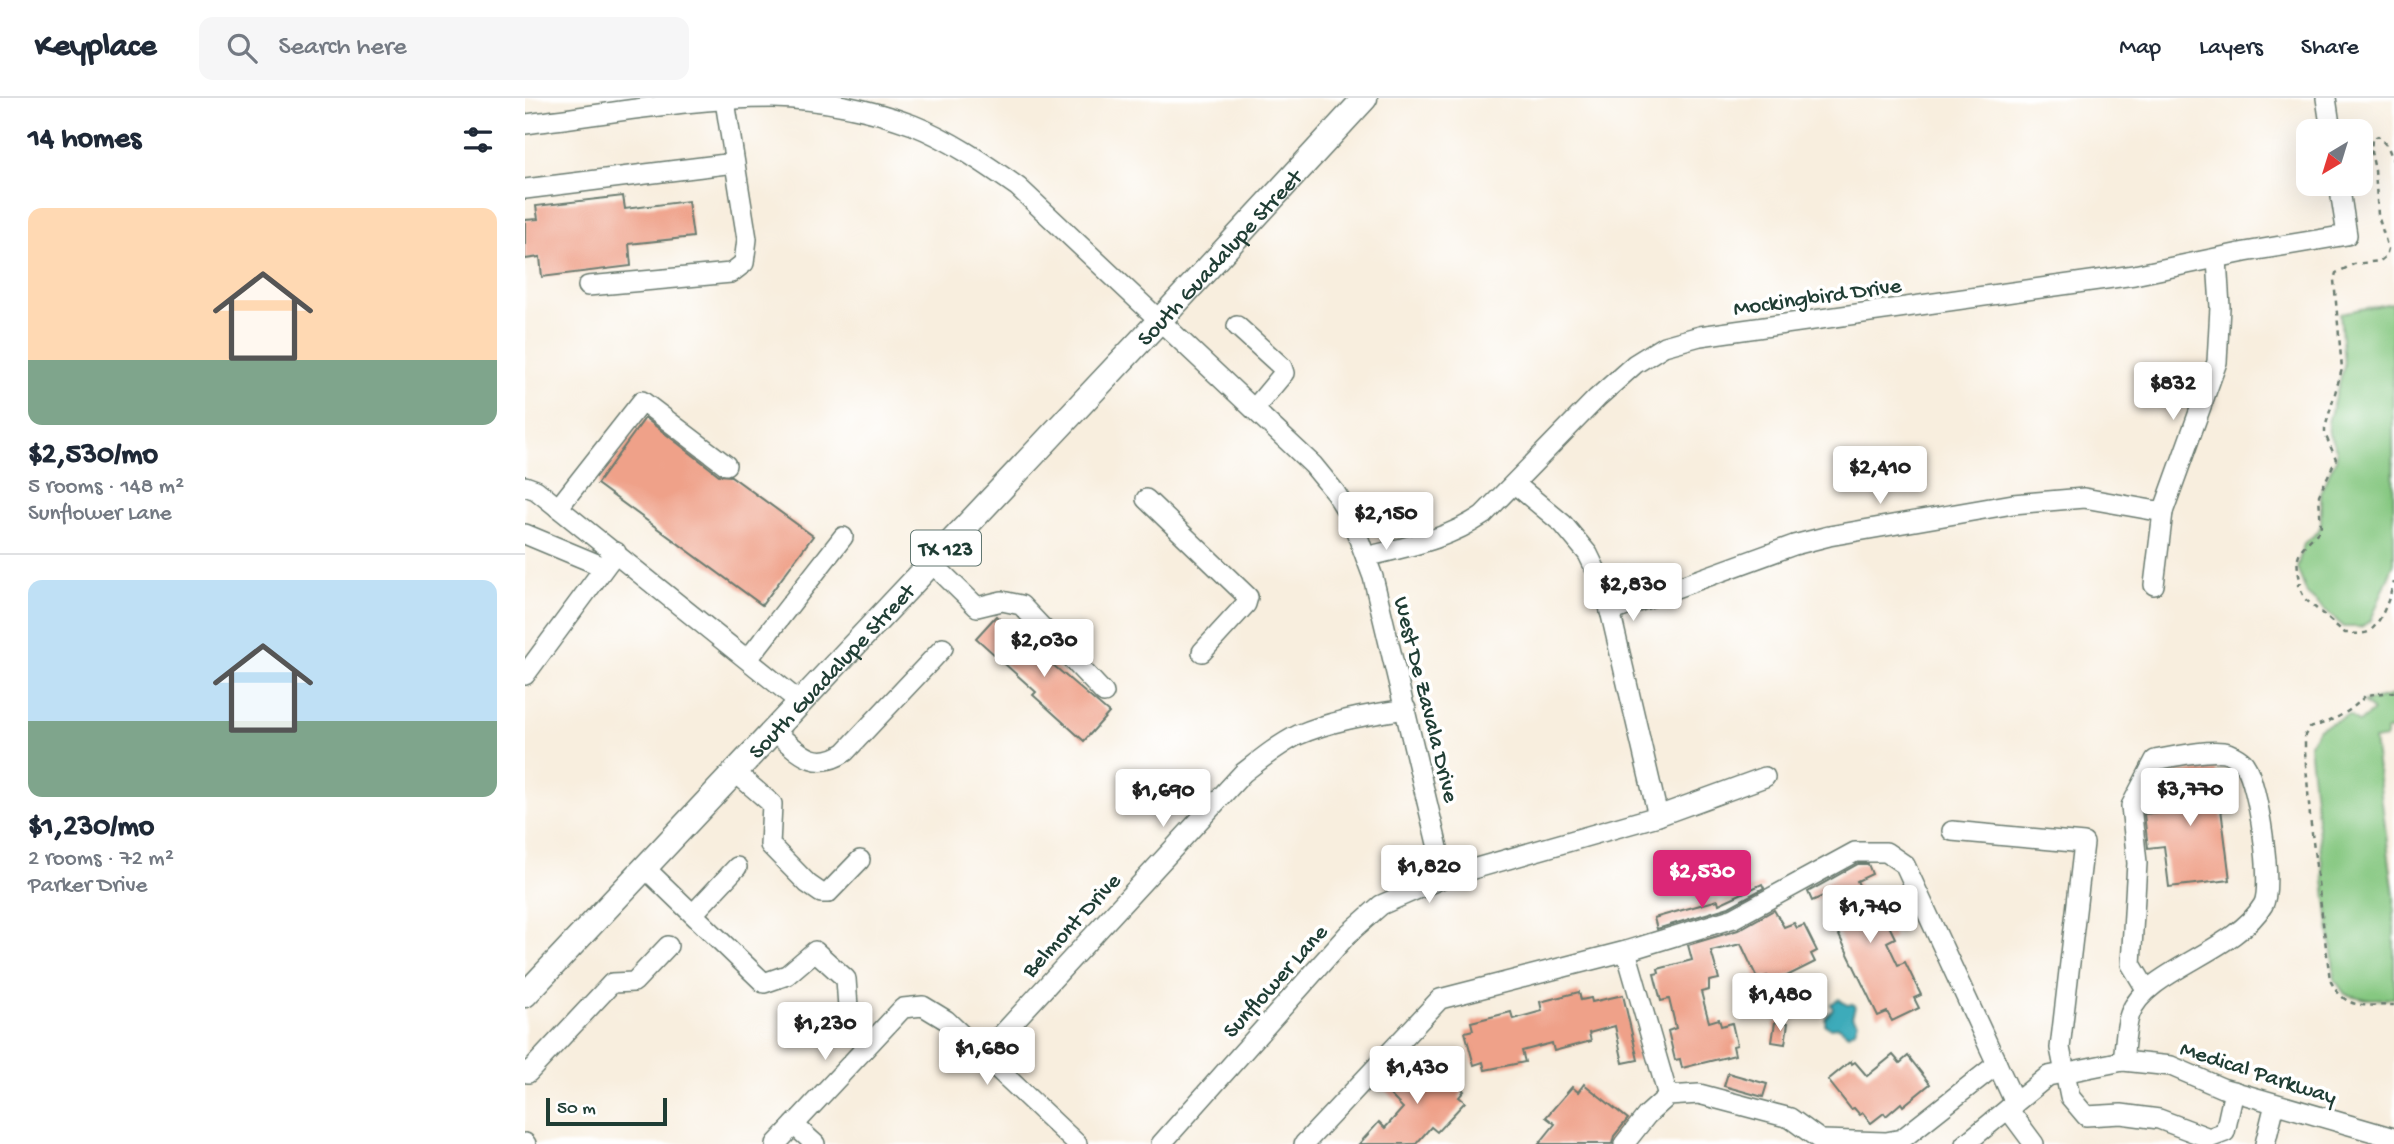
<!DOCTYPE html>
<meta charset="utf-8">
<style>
body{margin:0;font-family:"Gochi Hand",sans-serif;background:#f6f6f7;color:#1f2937;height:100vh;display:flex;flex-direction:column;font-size:26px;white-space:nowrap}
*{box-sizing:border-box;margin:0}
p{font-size:23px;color:#747a83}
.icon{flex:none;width:38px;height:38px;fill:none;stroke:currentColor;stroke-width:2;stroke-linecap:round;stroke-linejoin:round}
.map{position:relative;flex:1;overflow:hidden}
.drawer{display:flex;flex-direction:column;background:#fff;width:525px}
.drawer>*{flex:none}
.needle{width:46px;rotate:218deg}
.buttons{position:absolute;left:1771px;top:21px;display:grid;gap:14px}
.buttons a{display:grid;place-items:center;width:77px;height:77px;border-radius:14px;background:#fff;box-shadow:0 7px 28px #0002;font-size:35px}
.scale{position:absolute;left:21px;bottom:18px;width:121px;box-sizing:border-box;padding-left:7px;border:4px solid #1f3d34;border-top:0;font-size:19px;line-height:24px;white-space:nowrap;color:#1f3d34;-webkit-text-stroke:5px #fff;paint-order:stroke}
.price{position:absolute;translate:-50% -60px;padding:0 16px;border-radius:7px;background:#fff;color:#222;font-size:23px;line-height:46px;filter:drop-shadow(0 2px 4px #0008)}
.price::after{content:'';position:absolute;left:50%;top:42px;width:21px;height:16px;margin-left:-10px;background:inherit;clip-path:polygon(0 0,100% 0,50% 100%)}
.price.current{background:#db2777;color:#fff}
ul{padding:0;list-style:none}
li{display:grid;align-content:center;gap:14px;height:371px;padding:0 28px}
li+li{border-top:2px solid #e0e1e3}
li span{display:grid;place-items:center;height:217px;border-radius:14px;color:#555}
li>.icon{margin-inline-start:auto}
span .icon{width:126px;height:126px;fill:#fffc;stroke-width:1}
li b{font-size:30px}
h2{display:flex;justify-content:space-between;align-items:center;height:84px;padding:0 28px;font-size:30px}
header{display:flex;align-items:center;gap:42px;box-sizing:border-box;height:98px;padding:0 35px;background:#fff;border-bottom:2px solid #e0e1e3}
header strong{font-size:33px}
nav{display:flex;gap:38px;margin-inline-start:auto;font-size:24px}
.search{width:490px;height:63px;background:#f6f6f7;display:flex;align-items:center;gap:18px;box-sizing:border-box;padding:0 24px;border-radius:14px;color:#747a83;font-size:26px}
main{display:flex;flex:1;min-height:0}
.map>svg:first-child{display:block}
</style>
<header>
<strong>Keyplace</strong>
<div class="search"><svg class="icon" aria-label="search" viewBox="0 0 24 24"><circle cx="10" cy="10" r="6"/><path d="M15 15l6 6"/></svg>Search here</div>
<nav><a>Map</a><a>Layers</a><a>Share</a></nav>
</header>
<main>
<section class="drawer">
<h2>14 homes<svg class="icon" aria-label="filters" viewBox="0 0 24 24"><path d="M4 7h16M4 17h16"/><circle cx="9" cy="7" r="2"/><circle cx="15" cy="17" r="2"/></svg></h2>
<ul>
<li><span style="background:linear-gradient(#ffd9b3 70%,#7fa58c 0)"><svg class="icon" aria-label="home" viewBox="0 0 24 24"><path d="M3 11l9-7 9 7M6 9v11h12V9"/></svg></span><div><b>$2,530/mo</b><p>5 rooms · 148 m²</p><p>Sunflower Lane</p></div></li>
<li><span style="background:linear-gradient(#bfe0f5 65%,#7fa58c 0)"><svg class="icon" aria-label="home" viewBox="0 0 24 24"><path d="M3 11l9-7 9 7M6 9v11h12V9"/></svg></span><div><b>$1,230/mo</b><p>2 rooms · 72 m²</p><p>Parker Drive</p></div></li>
</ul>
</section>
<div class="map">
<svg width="1869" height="1046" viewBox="0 0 1869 1046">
<rect width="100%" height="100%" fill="#fff"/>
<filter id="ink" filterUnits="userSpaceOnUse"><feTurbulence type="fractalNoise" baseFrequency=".0143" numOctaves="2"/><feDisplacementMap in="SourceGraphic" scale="14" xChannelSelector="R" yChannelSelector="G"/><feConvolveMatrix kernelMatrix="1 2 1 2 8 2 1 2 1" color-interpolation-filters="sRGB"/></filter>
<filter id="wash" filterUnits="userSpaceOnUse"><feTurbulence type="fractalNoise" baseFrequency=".00686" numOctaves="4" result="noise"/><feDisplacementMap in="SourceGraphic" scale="28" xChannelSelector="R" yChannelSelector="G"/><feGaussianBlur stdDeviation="1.57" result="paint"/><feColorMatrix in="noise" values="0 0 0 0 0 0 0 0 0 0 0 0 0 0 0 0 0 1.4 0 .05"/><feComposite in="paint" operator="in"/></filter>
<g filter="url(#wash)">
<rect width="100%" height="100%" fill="#f8eede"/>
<g fill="#86c881" stroke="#52825a" stroke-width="2">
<polygon points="1867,205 1869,465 1846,522 1836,529 1819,529 1782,496 1772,470 1779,445 1793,434 1796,426 1796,392 1811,361 1812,353 1804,336 1803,324 1819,268 1815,215"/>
<polygon points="1869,597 1869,632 1861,633 1861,640 1849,642 1869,798 1869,900 1841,901 1820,896 1810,882 1784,647 1793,631 1824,617 1834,625 1848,613 1838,604"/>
</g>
<polygon fill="#3cabba" stroke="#2e7477" stroke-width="2" points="1314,901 1322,907 1328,906 1330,909 1327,919 1333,924 1330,932 1323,936 1314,929 1305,930 1300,927 1300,920 1308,911 1306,906"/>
<g id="blocks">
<g fill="#efa189">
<polygon points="98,98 100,111 163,103 168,139 104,146 106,168 17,179 15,159 0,161 0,122 13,121 11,108"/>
<polygon points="120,320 194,377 206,378 288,438 237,507 72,386"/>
<polygon points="471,518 584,615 559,643 508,597 511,594 451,540"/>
<polygon points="1691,671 1705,782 1644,789 1639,748 1623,750 1619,716 1635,714 1631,686 1636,677"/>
<polygon points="1333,766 1343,766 1347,776 1332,783 1345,809 1353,805 1370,840 1362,844 1373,867 1380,864 1396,897 1389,900 1394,910 1367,923 1362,914 1353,918 1308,825 1317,820 1305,795 1287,803 1283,794"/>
<polygon points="1237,786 1239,790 1204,809 1132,831 1129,820 1193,802 1194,806"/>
<polygon points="1249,812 1259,829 1269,825 1272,830 1279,827 1292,853 1286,856 1290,864 1246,886 1242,878 1233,882 1216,846 1186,853 1194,881 1184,883 1184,892 1176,894 1184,924 1194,921 1196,928 1207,925 1212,947 1208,948 1210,957 1157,970 1155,961 1150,962 1143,933 1151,930 1144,901 1136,903 1129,876 1134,875 1133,871 1167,862 1163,847 1213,832"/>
<polygon points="1054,894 1056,902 1066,900 1067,904 1098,897 1113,962 1098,965 1090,928 1064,935 1066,943 1029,953 1027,945 997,953 1000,964 960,972 958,964 949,967 940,934 948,932 946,924 986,914 988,921 1017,913 1015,904"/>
<polygon points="1250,924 1263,925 1260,946 1247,944"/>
<polygon points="1368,957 1375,965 1383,958 1405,986 1378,1008 1376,1005 1361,1018 1359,1015 1346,1025 1338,1015 1335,1017 1329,1010 1326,1011 1303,982 1326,963 1327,966 1330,964 1342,978"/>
<polygon points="885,961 899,975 902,972 907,977 914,970 939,993 934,999 940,1004 912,1034 906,1029 891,1046 834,1046 854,1024 860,1030 878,1010 858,990"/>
<polygon points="1203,975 1242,986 1238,999 1199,988"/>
<polygon points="1059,986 1103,1021 1089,1038 1087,1046 1014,1046 1030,1026 1021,1019 1047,989 1053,994"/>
</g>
</g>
</g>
<g filter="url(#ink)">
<use href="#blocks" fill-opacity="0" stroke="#6b7b70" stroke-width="2"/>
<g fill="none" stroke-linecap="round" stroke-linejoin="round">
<g stroke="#6b7b70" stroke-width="22">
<g id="minor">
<polyline points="1801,0 1806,33"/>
<path d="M 0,26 C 82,16 165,0 248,0 C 294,1 345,11 388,27 C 426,42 460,66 493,89 L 788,367 L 810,394 L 826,420 L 848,479 L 920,779"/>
<polyline points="0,91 209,65"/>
<polyline points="63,188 206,175 219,165 222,141 200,3"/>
<polyline points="712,228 757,269 759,275 729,311"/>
<polyline points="990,386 1038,426 1063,456 1080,491 1133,718"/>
<polyline points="0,388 11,392 276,605"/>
<polyline points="621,401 723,499 721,506 677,554"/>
<polyline points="33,410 117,303 201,367"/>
<polyline points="0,436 79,469"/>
<path d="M 841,459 C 884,448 921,442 958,417 L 1072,300 L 1110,266 L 1139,248 L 1175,238 L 1609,177 L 1720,154 L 1822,137 L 1814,86"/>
<polyline points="407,465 452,509 477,503 496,507 579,595"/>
<polyline points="1629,487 1638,414 1692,264 1695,209 1692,161"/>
<polyline points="1085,514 1269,447 1304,438 1488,406 1559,400 1638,414"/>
<polyline points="223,561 318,439"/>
<polyline points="0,577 91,454"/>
<path d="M 249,633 C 273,653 289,675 320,654 L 418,550"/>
<polyline points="210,674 247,706 245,747 283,786 296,795 303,795 335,762"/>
<polyline points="1427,733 1559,745 1535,950 1545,999 1561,1018 1596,1016 1634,1021 1684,1040 1700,1034 1709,993"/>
<polyline points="120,770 239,885 262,877 290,853 321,881 323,909"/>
<polyline points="168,816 212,769"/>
<polyline points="1101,853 1143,998"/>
<path d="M 458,957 L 718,675 C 736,661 753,647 773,637 C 807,622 845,617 881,611"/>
<path d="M 1598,963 C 1600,949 1600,930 1605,916 C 1621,872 1710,854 1738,807 C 1749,789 1733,685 1720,667 C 1718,663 1708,657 1703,655 C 1687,650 1647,659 1630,662 L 1606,708 L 1612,765 L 1606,866 L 1621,891"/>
<polyline points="0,973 3,975 87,885 109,884 143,848"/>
<polyline points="1483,1011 1509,1046"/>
<polyline points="269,1027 290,1046"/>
<polyline points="1297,1042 1361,1044 1377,1041 1472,966"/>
<polyline points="0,1045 1,1046"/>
<polyline points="251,1046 378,910 398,908 421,922 552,1046"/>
<polyline points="636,1046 823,836 856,807 920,779 1133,718 1240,679"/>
<polyline points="779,1046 915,901 1101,853 1209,820 1330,754 1361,754 1380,767 1490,1005"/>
<polyline points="1099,1046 1122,1017 1143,998 1174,996 1265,1020 1301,1046"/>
<polyline points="1440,1046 1523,978 1598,963 1646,968 1697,990 1869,1040"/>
<polyline points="1740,1046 1750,1006"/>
</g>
</g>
<g stroke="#6b7b70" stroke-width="27">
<g id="major">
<path id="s1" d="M 0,897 L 636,221 L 840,0"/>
</g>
</g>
<g stroke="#6b7b70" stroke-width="2.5" stroke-dasharray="5 5" stroke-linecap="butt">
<path d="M 1869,65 L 1863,49 L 1853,38 L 1847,41 L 1846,54 L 1850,72 L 1853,117 L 1863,151 L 1861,158 L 1855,163 L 1829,166 L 1811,175 L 1809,182 L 1817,271 L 1800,330 L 1800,336 L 1811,361 L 1794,397 L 1796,431 C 1776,452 1767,453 1776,485 L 1773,487 L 1780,501 L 1820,535 C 1827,535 1836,537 1843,534 C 1856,527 1865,498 1869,484"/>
<path d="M 1869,594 L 1841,597 C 1825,615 1809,622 1785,630 L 1780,637 L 1780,654 L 1785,719 L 1805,882 C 1821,913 1838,907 1869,907"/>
</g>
<use href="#minor" stroke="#fff" stroke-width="19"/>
<use href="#major" stroke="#fff" stroke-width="24"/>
</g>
</g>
<g text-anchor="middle" stroke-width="7" stroke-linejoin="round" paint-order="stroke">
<rect fill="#fff" stroke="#627771" stroke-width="2" x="386" y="432.5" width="70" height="35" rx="5"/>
<g font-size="21" font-weight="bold" fill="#1f3d34">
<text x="421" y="457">TX 123</text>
</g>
<g font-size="23" fill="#1f3d34" stroke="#fff">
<text dy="8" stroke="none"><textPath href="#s1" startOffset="1013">South Guadalupe Street</textPath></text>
<text transform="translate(1292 197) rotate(-8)" y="8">Mockingbird Drive</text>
<text dy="8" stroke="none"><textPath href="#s1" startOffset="446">South Guadalupe Street</textPath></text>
<text transform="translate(903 601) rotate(76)" y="8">West De Zavala Drive</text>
<text transform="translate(545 826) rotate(-47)" y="8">Belmont Drive</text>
<text transform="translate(749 882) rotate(-48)" y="8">Sunflower Lane</text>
<text transform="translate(1734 973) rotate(18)" y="8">Medical Parkway</text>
</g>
</g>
</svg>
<div class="buttons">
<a><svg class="needle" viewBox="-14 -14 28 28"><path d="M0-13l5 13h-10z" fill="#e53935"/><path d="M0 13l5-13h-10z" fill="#747a83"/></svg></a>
</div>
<div class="scale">50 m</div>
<b class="price" style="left:1648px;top:324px">$832</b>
<b class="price" style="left:1355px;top:408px">$2,410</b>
<b class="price" style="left:861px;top:454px">$2,150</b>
<b class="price" style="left:1108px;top:525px">$2,830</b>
<b class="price" style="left:519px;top:581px">$2,030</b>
<b class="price" style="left:1665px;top:730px">$3,770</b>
<b class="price" style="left:638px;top:731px">$1,690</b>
<b class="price" style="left:904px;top:807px">$1,820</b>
<b class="price current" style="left:1177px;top:812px">$2,530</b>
<b class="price" style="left:1345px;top:847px">$1,740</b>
<b class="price" style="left:1255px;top:935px">$1,480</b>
<b class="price" style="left:300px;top:964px">$1,230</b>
<b class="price" style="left:462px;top:989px">$1,680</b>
<b class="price" style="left:892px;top:1008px">$1,430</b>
</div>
</main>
